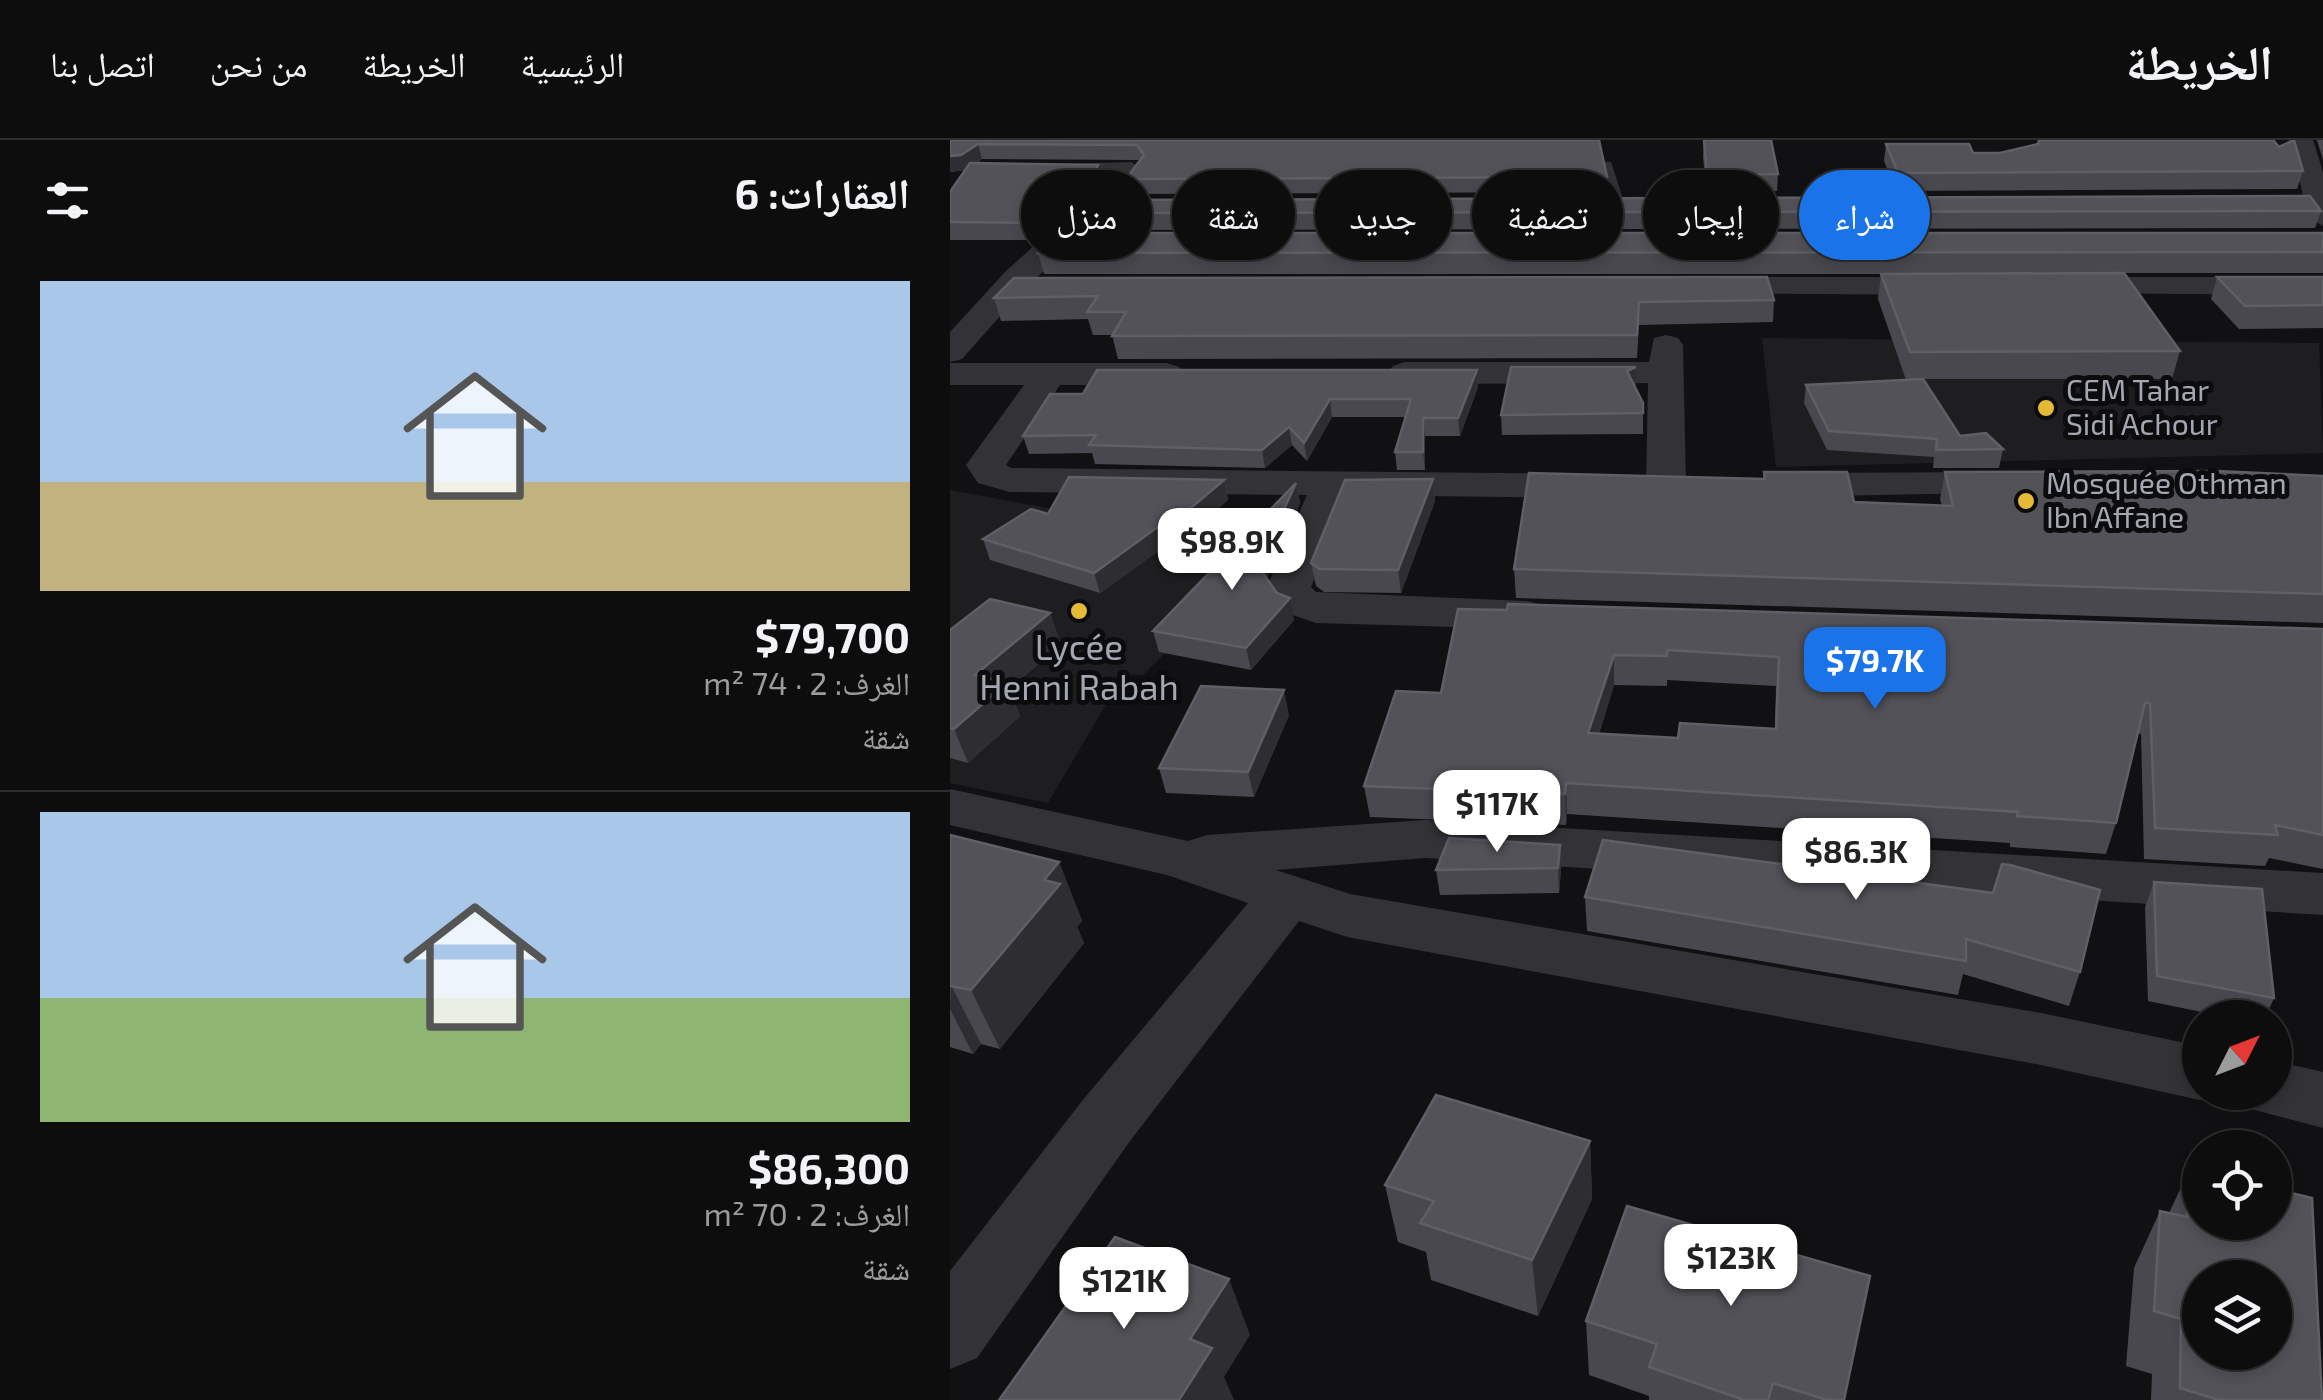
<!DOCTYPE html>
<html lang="ar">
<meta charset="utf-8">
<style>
body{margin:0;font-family:"Exo 2","Noto Naskh Arabic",sans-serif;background:#1b1b1c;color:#f1f3f6;direction:rtl;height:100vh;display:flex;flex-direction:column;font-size:38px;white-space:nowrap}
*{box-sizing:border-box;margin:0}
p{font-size:32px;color:#9a9c9e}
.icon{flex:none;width:55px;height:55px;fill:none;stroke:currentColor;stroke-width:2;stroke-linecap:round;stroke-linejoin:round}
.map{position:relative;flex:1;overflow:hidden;direction:ltr}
.sheet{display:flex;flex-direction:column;background:#0d0d0e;width:950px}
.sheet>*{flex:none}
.hud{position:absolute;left:30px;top:30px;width:950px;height:90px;direction:rtl;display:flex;gap:20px}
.needle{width:65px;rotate:48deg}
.fabs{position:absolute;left:1232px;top:860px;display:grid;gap:20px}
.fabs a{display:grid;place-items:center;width:110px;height:110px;border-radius:50%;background:#0d0d0e;box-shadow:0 5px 15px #0003,0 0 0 2px #2d2d2e;font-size:50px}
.price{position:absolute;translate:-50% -85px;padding:0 22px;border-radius:20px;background:#fff;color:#222;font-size:32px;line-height:65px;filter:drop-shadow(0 2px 5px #0008)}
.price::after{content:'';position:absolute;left:50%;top:60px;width:30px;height:22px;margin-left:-15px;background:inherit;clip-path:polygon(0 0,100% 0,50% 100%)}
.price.on{background:#1a73e8;color:#fff}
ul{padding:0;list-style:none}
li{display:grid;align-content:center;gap:20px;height:530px;padding:0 40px}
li+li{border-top:2px solid #2d2d2e}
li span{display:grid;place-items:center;height:310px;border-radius:0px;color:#555}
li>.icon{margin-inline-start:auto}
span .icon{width:180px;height:180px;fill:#fffc;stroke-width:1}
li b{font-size:42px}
h2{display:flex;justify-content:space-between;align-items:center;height:120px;padding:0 40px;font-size:42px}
.pill{padding:0 35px;border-radius:45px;background:#0d0d0e;box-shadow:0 5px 15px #0003,0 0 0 2px #2d2d2e;font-size:35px;line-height:90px}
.pill.on{background:#1a73e8;color:#fff}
header{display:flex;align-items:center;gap:60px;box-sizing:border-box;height:140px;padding:0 50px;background:#0d0d0e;border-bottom:2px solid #2d2d2e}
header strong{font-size:48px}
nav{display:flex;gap:55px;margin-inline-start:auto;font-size:35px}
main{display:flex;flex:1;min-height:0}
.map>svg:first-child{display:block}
</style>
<header>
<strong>الخريطة</strong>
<nav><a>الرئيسية</a><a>الخريطة</a><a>من نحن</a><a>اتصل بنا</a></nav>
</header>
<main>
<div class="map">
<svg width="1373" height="1260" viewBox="0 0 1373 1260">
<rect width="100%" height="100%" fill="#111113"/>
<g fill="#1e1d20">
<polygon points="812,198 1369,203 1373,313 826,327"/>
<polygon points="0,350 321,409 193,535 174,534 98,663 0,643"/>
</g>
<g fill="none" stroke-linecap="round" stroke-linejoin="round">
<g fill="#333337" fill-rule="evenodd">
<polygon points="1339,0 1363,0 1373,32 1373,86 1359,78"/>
<polygon points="594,20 661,22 674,62 660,70 650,68 641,36 585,34 581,28 585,22"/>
<polygon points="181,22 194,30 159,72 77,146 12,219 0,222 0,192 55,132 159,38 79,39 70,37 66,31 70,25"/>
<polygon points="750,137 1002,137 1018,146 1002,155 739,153 734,146"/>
<polygon points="1115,137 1373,137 1373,155 1104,153 1099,146"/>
<polygon points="716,195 728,198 733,205 736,346 730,354 716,358 702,354 696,346 698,243 455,244 443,240 437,233 443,226 455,222 699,222 704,198"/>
<polygon points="0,223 217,223 229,227 235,234 229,241 217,245 110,245 56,325 61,328 647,334 661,338 667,346 661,354 647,358 397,355 361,447 366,452 577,461 593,465 600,475 593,485 577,489 366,483 334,472 316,449 357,355 60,352 28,343 16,325 74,245 0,245"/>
<polygon points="1062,332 1076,336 1082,344 1076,352 830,357 816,353 810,345 816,337 830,333"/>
<polygon points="0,649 238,701 257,695 475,680 1373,733 1373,775 475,718 326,730 400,754 1091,873 1250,906 1250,952 1272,952 1250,960 1091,925 397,797 349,781 180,1001 27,1218 0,1229 0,1131 132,961 298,763 217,735 0,685"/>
<polygon points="1325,921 1373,932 1373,988 1301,969 1293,952 1325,952"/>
</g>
</g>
<g fill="#48484e" fill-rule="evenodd">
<polygon points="0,0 649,0 657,37 657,52 180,54 176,39 190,20 32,19 27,23 152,42 145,57 142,58 145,60 1371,71 1365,88 105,90 101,93 1373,93 1373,133 1174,133 1230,211 1222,239 973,239 1010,296 1053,309 1049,328 983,328 984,317 877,310 854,263 856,245 956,240 928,159 931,134 94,134 88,113 91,108 89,100 0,100 0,52 15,30 0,32"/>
<polygon points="754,0 828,34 827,51 756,52 753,16"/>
<polygon points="1367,0 1373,0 1373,20"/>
<polygon points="936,4 1023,13 1353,31 1347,49 946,51 934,21"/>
<polygon points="1267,137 1373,137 1373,188 1289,189 1261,159"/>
<polygon points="64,138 824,160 823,182 689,185 687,218 168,219 162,195 143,195 138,179 51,181 44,158"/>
<polygon points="527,230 528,247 510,296 475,296 475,330 447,330 445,312 456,277 382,277 357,321 342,305 315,328 145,324 142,313 79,314 73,296 133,254"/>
<polygon points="685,247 693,263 693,294 552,295 551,275"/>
<polygon points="814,332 904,362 992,366 990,359 995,332 1373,336 1373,483 566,458 564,429 813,339"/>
<polygon points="483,339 485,361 451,453 374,452 366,446 361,423"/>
<polygon points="274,340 278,360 222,409 214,407 150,453 40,420 33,399 98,374"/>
<polygon points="346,343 350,363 317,438 344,480 301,530 209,512 203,491"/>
<path d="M 508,469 L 1373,489 L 1373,729 L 1319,718 L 1315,726 L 1194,719 L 1191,594 L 1187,593 L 1166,683 L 1156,714 L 1060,707 L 1060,703 L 617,674 L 616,685 L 420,677 L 414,646 L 491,553 ZM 717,540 L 826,546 L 825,589 L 728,598 L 649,594 L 664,545 L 717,546 Z"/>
<polygon points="100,473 111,505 59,549 70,576 18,623 0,618 0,490"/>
<polygon points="339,575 304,657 216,653 209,628"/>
<polygon points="0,695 109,722 132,781 127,787 134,803 50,909 31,904 23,914 0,907"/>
<polygon points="610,705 611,730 609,753 490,755 486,730"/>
<polygon points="1204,742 1324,858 1315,878 1281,878 1198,861 1195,767"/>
<polygon points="1043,753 1130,832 1119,866 1013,834 1008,855 637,791 635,757"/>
<polygon points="640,1001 642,1059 588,1176 481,1140 476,1112 448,1102 435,1045"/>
<polygon points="1240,1028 1372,1260 1201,1260 1202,1234 1176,1226 1184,1128 1210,1071 1219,1073"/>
<polygon points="636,1181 894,1260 699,1260 699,1256 639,1235"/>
</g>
<g fill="#2e2e32">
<polygon points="28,4 32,19 15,30 0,32 0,16"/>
<polygon points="148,25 152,42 145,57 132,65 127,47"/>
<polygon points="100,73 105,90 93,97 86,93 89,100 87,101 82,83"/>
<polygon points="686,227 686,247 677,251 677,231"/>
<polygon points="527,230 528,247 510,296 508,278"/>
<polygon points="380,259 382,277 357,321 354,303"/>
<polygon points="473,278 475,296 475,330 473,312"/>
<polygon points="339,287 342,305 315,328 312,310"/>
<polygon points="483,339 485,361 451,453 448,430"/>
<polygon points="274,340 278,360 222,409 217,388"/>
<polygon points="346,343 350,363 313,448 308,426"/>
<polygon points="209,386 214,407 150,453 144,433"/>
<polygon points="340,458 344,480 301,530 296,508"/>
<polygon points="100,473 111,505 59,549 70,576 18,623 4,589 25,535"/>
<polygon points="664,515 664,545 639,624 638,593"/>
<polygon points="334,550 339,575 304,657 298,632"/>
<polygon points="616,643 617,674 616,685 615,654"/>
<polygon points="610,705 611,730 609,753 608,728"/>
<polygon points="109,722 132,781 127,787 134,803 50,909 21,850 94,740"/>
<polygon points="1,845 31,904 23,914 0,869"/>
<polygon points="640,1001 642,1059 588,1176 582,1120"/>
<polygon points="279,1139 300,1195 274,1237 284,1260 229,1260 240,1199"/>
</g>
<g fill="#525258" stroke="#5e6066" stroke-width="2.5" fill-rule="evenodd">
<polygon points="0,0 649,0 657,37 176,39 194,15 187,5 28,4 11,15 0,16"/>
<polygon points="754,0 821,0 828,34 757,35"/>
<polygon points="1089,0 1323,0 1329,7 1344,0 1353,31 948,33 936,4 1019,4 1023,13 1050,13 1088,4"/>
<polygon points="20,23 148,25 141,40 127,47 145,60 1360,56 1371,71 100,73 82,83 0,82 0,52"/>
<polygon points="86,93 1373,93 1373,112 88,113 97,100"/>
<polygon points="1174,133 1230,211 960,212 931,134"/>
<polygon points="817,137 824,160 689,162 687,195 162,196 176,172 137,172 148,156 44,158 64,138"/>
<polygon points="1267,137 1373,137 1373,165 1295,166"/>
<polygon points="561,227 686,227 677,231 693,263 693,273 551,275"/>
<polygon points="147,230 527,230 508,278 473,278 473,312 445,312 461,259 380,259 354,303 339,287 312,310 139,305 146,295 73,296 100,254 133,254"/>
<polygon points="973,239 1010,296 1036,293 1053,309 986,310 987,299 879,291 856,245"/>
<polygon points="1266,331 1373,336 1373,454 564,429 579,333 815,339 814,332 897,332 904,362 1003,366 995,332"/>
<polygon points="119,337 274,340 217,388 209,386 144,433 33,399 81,369 98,374"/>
<polygon points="483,339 448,430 370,429 361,423 395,340"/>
<polygon points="346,343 308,426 327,453 340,458 296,508 203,491"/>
<polygon points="40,459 100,473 25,535 57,543 4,589 0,588 0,490"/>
<path d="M 558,464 L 1373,489 L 1373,695 L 1325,685 L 1328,695 L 1205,688 L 1200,563 L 1195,563 L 1166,683 L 1067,676 L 1068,672 L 616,643 L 615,654 L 414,646 L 446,551 L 491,553 L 508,469 L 557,470 ZM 717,510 L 829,517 L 826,589 L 730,583 L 728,598 L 638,593 L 664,515 L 717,516 Z"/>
<polygon points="251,546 334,550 298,632 209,628"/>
<polygon points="0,695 109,722 94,740 110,744 21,850 0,846"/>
<polygon points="499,698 610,705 608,728 486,730"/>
<polygon points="653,700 1043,753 1052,724 1060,725 1150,750 1130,832 1016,799 1016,821 635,757"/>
<polygon points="1204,742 1312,749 1324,858 1207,836"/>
<polygon points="486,955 640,1001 582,1120 470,1083 484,1061 435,1045"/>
<path d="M 1240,1028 L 1250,1031 L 1250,1082 L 1325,1082 L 1325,1049 L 1362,1058 L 1372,1260 L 1269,1260 L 1230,1248 L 1231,1179 L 1204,1171 L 1210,1071 L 1237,1077 ZM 1250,1138 L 1325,1138 L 1325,1212 L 1250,1212 Z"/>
<polygon points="677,1066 920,1136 894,1260 877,1260 823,1243 818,1260 794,1260 699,1227 707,1204 636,1181"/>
<polygon points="165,1097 279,1139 240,1199 262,1208 229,1260 49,1260"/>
</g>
<g fill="#e5ba37" stroke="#0c0c0e" stroke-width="4">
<circle cx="1096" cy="268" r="10"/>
<circle cx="1076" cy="361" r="10"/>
<circle cx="129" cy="471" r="10"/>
</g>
<g text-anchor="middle" stroke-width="10" stroke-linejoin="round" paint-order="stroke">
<g font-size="30" fill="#a3a7b2" stroke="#0c0c0e" text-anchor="start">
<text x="1116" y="261">CEM Tahar<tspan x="1116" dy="34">Sidi Achour</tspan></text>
<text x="1096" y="354">Mosquée Othman<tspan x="1096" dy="34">Ibn Affane</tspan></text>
</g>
<g font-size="35" fill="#a3a7b2" stroke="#0c0c0e">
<text x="129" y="520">Lycée<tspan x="129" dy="40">Henni Rabah</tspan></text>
</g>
</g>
</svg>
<div class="fabs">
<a><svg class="needle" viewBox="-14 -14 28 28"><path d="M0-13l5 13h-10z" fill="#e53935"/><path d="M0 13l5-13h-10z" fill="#9a9c9e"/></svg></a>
<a><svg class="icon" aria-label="locate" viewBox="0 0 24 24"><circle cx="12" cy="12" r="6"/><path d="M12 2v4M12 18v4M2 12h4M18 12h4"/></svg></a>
<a><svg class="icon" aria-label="layers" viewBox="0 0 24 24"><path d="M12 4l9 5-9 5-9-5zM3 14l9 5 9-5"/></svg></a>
</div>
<b class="price" style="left:282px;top:453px">$98.9K</b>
<b class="price on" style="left:925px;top:572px">$79.7K</b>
<b class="price" style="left:547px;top:715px">$117K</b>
<b class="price" style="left:906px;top:763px">$86.3K</b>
<b class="price" style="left:781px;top:1169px">$123K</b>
<b class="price" style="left:174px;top:1192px">$121K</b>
<div class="hud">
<a class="pill on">شراء</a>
<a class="pill">إيجار</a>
<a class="pill">تصفية</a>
<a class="pill">جديد</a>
<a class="pill">شقة</a>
<a class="pill">منزل</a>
</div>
</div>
<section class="sheet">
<h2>العقارات: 6<svg class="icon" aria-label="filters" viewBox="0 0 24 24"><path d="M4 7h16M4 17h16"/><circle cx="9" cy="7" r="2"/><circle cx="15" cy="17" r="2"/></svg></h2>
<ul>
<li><span style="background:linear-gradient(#a9c7e8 65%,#c2b280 0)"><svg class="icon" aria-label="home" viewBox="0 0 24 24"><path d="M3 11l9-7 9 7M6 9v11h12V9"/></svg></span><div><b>$79,700</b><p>الغرف: 2 · 74 m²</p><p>شقة</p></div></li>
<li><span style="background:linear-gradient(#a9c7e8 60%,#8fb573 0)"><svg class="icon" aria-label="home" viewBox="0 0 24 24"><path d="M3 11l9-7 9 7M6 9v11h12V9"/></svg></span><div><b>$86,300</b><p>الغرف: 2 · 70 m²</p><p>شقة</p></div></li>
</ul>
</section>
</main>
